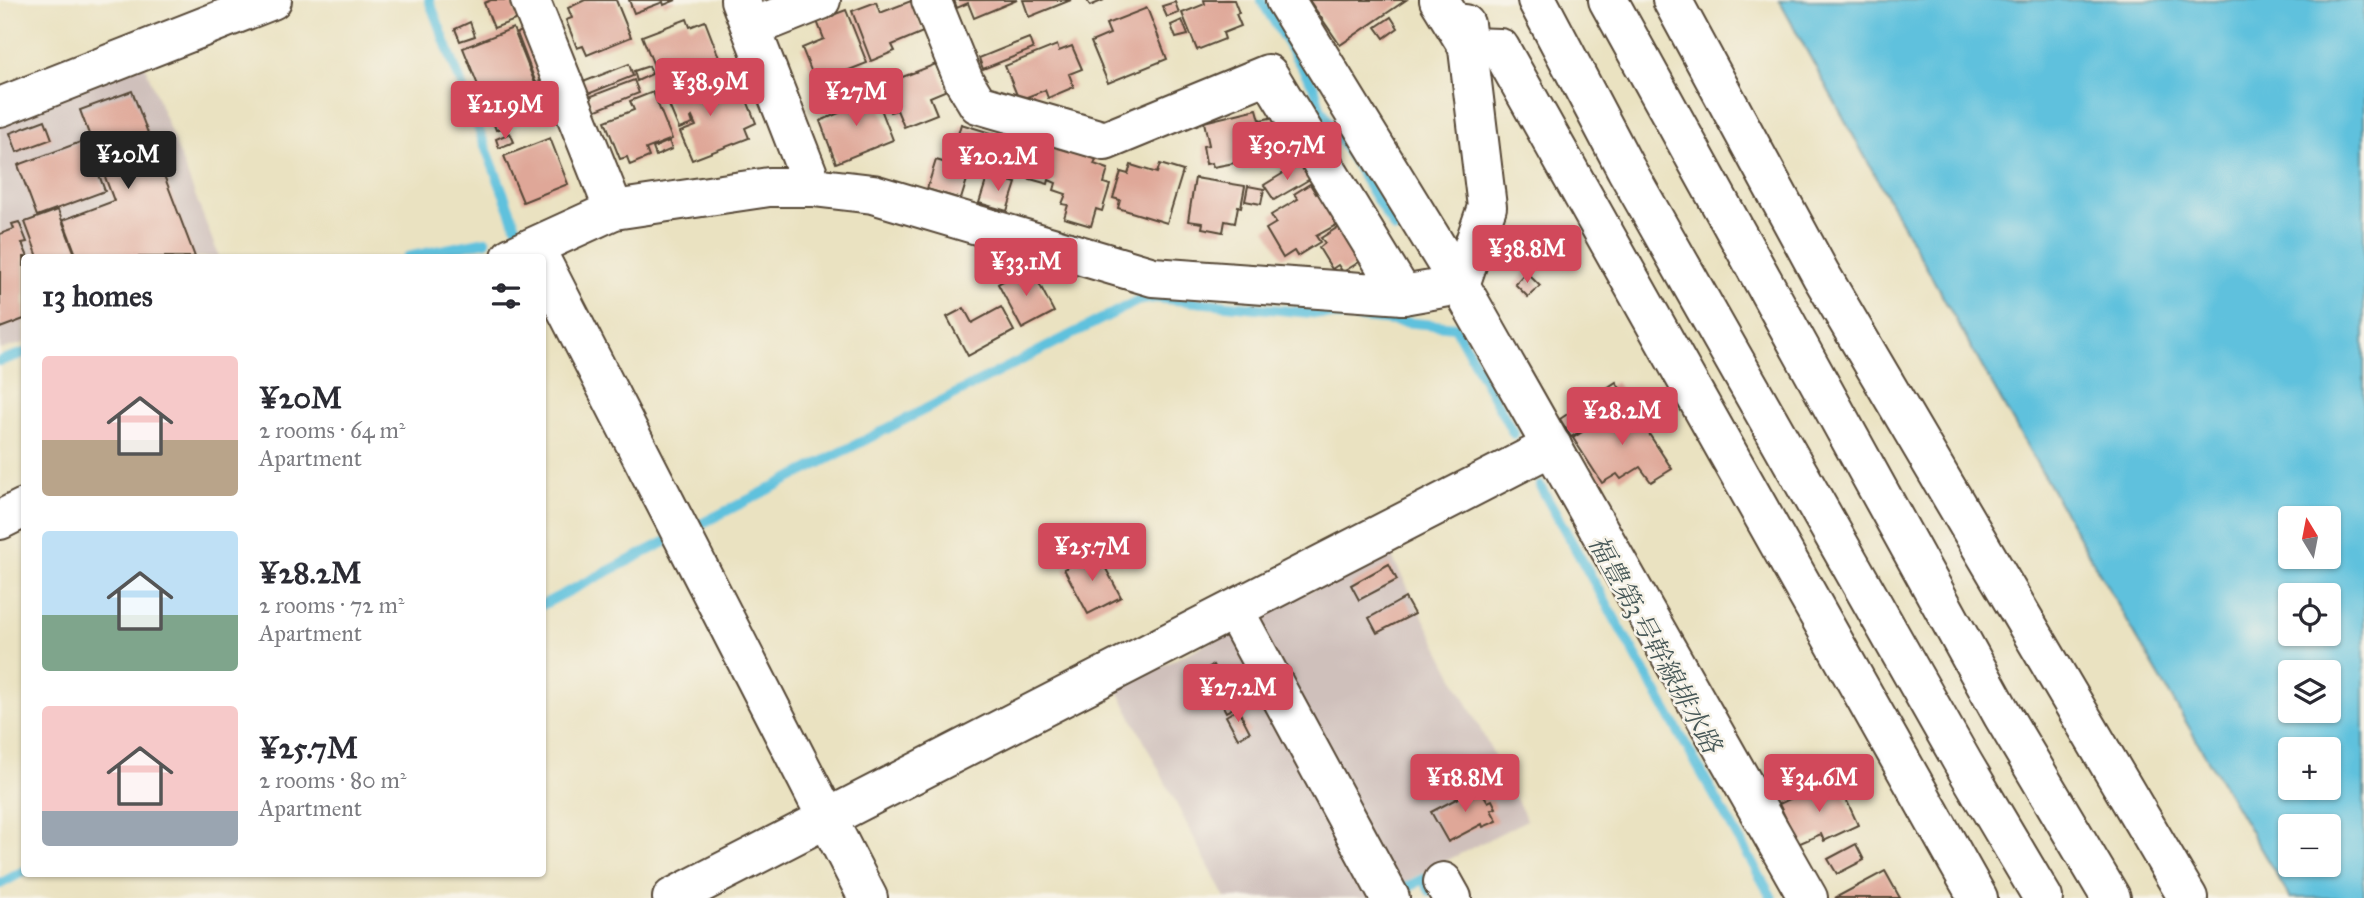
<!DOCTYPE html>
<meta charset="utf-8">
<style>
body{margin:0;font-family:"IM FELL Great Primer","Noto Serif JP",serif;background:#f7f7f7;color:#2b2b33;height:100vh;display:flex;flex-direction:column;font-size:26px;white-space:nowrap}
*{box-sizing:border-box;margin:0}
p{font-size:23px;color:#7c7c81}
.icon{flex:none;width:38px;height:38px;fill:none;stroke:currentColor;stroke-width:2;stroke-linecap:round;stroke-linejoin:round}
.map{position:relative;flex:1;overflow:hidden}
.sheet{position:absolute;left:21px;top:254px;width:525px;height:623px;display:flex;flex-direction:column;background:#fff;border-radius:7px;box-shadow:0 2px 5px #0004}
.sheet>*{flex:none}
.needle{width:46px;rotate:350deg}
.controls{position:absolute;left:2278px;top:506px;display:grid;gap:14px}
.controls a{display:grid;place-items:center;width:63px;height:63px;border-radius:7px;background:#fff;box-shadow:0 2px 5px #0004;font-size:35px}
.price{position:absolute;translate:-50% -60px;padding:0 16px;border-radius:7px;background:#d1495b;color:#fff;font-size:23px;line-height:46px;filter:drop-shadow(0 2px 4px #0008)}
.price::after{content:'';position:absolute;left:50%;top:42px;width:21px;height:16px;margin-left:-10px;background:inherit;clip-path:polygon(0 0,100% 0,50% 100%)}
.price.current{background:#222;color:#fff}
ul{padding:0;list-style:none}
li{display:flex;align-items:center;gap:21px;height:175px;padding:0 21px}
li span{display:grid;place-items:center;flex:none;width:196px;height:140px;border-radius:7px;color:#555}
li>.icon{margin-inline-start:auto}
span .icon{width:84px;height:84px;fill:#fffc;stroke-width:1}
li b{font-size:30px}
h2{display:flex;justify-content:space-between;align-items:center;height:84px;padding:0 21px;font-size:30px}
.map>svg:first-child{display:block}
</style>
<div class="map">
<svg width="2364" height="898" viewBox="0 0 2364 898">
<rect width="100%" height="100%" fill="#f7f3e8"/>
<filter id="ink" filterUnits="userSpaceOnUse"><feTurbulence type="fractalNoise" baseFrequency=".0143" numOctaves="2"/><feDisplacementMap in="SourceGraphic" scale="14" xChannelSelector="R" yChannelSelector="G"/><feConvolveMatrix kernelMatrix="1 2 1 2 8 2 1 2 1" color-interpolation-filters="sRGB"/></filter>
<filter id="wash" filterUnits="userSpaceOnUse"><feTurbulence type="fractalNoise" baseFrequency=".00686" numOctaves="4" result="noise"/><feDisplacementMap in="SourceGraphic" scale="28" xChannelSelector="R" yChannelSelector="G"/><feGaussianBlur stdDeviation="1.57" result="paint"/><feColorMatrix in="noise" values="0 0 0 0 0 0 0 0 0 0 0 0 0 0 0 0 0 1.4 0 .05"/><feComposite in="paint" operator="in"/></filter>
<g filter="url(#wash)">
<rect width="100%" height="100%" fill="#eae2c1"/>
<g fill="#cfc0bb">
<polygon points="144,63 219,257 24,257 24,343 0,350 0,120"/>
<polygon points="1389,551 1527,820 1373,898 1225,898 1117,689"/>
</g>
<path fill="#5ec1dd" stroke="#4c767e" stroke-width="2" fill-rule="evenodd" d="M 1779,0 L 2364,0 L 2364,898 L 2290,898 C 2113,602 1944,303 1779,0 ZM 2291,518 L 2329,518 L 2329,556 L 2291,556 ZM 2291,595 L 2329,595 L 2329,634 L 2291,634 ZM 2291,672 L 2329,672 L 2329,710 L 2291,710 ZM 2291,749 L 2329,749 L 2329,788 L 2291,788 ZM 2291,826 L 2329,826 L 2329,864 L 2291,864 Z"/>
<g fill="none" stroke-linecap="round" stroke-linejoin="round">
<g stroke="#5ec1dd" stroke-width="10">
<polyline points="429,0 516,226"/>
<polyline points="1261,0 1315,89 1320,107 1395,229"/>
<polyline points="407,257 486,241"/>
<polyline points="0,361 24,353"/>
<polyline points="1540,486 1772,898"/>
<polyline points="697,526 1137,301 1155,298 1455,327 1514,434"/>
<polyline points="542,605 669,540"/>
<polyline points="0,884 24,871"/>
<polyline points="1401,890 1423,879 1430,891"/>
</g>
</g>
<g id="blocks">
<g fill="#dfa798">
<polygon points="491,0 511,0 518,19 494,28 484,3"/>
<polygon points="585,0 616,0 631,37 587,55 583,46 577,48 566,20 572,18 568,8"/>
<polygon points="629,0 676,0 664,5 663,2 634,13"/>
<polygon points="954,0 1017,0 974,18 968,3 957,8"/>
<polygon points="1023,0 1071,0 1029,17"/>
<polygon points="1087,0 1104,0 1090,6"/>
<polygon points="1204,0 1234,0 1239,13 1236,14 1241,26 1223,33 1225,39 1197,50 1182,13 1205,4"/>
<polygon points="1309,0 1406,0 1340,45"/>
<polygon points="911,1 923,32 892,45 895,51 871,61 852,11 876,2 880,13"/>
<polygon points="1175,2 1179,13 1167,17 1162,6"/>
<polygon points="1147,8 1167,59 1108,83 1091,42 1110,34 1106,24"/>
<polygon points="846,10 867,63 816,83 802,48 824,39 817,21"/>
<polygon points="1391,17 1398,28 1384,38 1376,27"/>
<polygon points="687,19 690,27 705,21 720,60 661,83 642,36"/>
<polygon points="1182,20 1188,35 1176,38 1171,25"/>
<polygon points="470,22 475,36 460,41 455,29"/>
<polygon points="513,28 540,96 490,115 463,48"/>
<polygon points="525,30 544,79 536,83 517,33"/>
<polygon points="1029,38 1033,49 983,69 979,58"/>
<polygon points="1057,45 1059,51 1072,46 1082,69 1069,74 1074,87 1048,98 1045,90 1019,100 1005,66"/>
<polygon points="629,64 633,76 588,94 583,82"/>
<polygon points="936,64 947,90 930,97 937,114 904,127 897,110 890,112 879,86"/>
<polygon points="732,65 737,78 717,85 712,73"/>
<polygon points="649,66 652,74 637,81 634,71"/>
<polygon points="741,79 745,90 732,95 728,85"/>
<polygon points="634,80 639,93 594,111 589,97"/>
<polygon points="681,83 687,98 726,83 733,102 732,97 744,93 756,123 745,128 749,138 692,160 680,132 696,126 692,117 691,118 693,124 679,129 663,91"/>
<polygon points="132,91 195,257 77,257 63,220 114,201 80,110"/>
<polygon points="874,91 893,140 836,163 820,121 839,113 836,107"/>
<polygon points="653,92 672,139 646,149 649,157 630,165 627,157 620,159 605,121 634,110 630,101"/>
<polygon points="1257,109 1260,120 1275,117 1284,158 1245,163 1245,161 1213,167 1212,163 1206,164 1203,146 1209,145 1204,122"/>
<polygon points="506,111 511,125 496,130 491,117"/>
<polygon points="45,120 52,139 17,152 10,133"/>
<polygon points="961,124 1020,142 1009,176 951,159"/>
<polygon points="510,133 514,142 499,148 496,139"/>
<polygon points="550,138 568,184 523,202 504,156"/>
<polygon points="86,140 105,191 37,216 18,165"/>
<polygon points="669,141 672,149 656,156 653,148"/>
<polygon points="1038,141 1096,159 1094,164 1108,169 1104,183 1110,185 1102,211 1096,209 1091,226 1064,218 1068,205 1062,204 1066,194 1054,190 1056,183 1049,180 1048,184 1027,178"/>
<polygon points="936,160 970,170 961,199 927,189"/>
<polygon points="1300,163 1310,179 1274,200 1264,185"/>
<polygon points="1160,164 1183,171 1167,223 1118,208 1120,200 1113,198 1121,172 1128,174 1131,165 1157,173"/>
<polygon points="988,175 1016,183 1007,211 979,203"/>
<polygon points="1195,178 1245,186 1241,207 1238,206 1235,223 1225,221 1223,232 1202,228 1203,223 1188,221"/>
<polygon points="1310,184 1316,194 1318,193 1338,224 1316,236 1320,242 1297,256 1294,251 1283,258 1266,229 1276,223 1271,215 1298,199 1294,194"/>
<polygon points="1248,186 1264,189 1261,204 1245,201"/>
<polygon points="58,210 76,257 38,257 25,222"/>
<polygon points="19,222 27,242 22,243 28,257 24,257 24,319 0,328 0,234 14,229 12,224"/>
<polygon points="1340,226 1361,261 1343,272 1338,265 1332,269 1319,248 1325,243 1321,238"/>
<polygon points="1030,266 1054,312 1022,329 998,284"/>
<polygon points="1526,272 1540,286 1528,297 1515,284"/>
<polygon points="1001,307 1014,331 968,356 947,317 964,308 972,323"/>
<polygon points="1616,382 1628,401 1571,437 1560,419"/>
<polygon points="1628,402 1672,469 1651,482 1640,467 1621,479 1617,474 1602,483 1573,438"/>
<polygon points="1097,552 1121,597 1088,614 1064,569"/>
<polygon points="1389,564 1397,580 1359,600 1351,585"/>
<polygon points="1405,598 1414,614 1377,633 1369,618"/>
<polygon points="1213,665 1218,675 1211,679 1206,669"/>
<polygon points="1222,678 1237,706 1226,712 1211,684"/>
<polygon points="1238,709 1250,732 1238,738 1226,716"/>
<polygon points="1823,783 1827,792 1840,786 1858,825 1824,841 1821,834 1798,844 1779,804"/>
<polygon points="1479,787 1488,802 1492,800 1496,808 1491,810 1497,821 1483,827 1482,824 1448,842 1431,812"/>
<polygon points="1856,844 1864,860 1837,874 1828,859"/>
<polygon points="1885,871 1900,898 1835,898"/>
</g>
</g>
</g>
<g filter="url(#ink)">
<use href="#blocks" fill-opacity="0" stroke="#554636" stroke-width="2"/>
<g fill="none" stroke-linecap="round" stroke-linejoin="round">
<g stroke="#554636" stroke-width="42">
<g id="minor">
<polyline points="530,0 614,210"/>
<polyline points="740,0 813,187"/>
<polyline points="931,0 964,81 978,104 1105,141 1268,74 1403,295"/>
<polyline points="1285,0 1460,285 1808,898"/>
<polyline points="1439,0 1468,47 1500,48 1978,898"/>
<polyline points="1537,0 1626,169 1963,763 2043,898"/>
<polyline points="1608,0 2003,716 2111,898"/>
<polyline points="1672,0 1821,275 2188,898"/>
<polyline points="751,28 821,0"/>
<polyline points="0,107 272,0"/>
<polyline points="511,257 614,210 769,187 813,187 873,194 1153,277 1403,295 1460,285"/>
<polyline points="542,262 868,898"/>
<polyline points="1460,285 1487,207 1465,24"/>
<polyline points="0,520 24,508"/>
<polyline points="1234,610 1390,898"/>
<polyline points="1443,882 1452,898"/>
<polyline points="672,898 1552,446"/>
</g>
</g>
<use href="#minor" stroke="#fff" stroke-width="38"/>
</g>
</g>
<g text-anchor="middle" stroke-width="5" stroke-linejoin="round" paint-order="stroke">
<g font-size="26" font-style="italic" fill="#465757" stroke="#f7f3e8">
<text transform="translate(1655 644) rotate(61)" y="9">福豊第3号幹線排水路</text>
</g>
</g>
</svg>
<div class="controls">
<a><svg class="needle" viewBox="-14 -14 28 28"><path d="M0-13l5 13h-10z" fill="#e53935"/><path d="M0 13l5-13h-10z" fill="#7c7c81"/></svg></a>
<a><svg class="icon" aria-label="locate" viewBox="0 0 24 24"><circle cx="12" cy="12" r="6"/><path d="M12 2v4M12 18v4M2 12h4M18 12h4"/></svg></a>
<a><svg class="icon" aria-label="layers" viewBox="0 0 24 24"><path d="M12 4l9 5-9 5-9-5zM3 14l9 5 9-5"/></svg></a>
<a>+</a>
<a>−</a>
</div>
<b class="price" style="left:710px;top:118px">¥38.9M</b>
<b class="price" style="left:856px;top:128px">¥27M</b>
<b class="price" style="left:505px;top:141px">¥21.9M</b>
<b class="price" style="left:1287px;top:182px">¥30.7M</b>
<b class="price current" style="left:128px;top:191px">¥20M</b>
<b class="price" style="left:998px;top:193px">¥20.2M</b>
<b class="price" style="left:1527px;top:285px">¥38.8M</b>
<b class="price" style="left:1026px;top:298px">¥33.1M</b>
<b class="price" style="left:1622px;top:447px">¥28.2M</b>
<b class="price" style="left:1092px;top:583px">¥25.7M</b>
<b class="price" style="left:1238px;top:724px">¥27.2M</b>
<b class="price" style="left:1465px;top:814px">¥18.8M</b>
<b class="price" style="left:1819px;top:814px">¥34.6M</b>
<section class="sheet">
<h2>13 homes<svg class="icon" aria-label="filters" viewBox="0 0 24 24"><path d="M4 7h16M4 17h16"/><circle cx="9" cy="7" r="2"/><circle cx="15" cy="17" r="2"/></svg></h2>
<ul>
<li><span style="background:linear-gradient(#f6c9c9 60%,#b9a48a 0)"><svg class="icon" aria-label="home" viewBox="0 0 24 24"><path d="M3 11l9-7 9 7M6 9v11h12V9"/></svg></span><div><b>¥20M</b><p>2 rooms · 64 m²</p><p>Apartment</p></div></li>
<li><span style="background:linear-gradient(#bfe0f5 60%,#7fa58c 0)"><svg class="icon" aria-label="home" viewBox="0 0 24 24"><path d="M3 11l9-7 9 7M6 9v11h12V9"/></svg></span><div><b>¥28.2M</b><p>2 rooms · 72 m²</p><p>Apartment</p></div></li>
<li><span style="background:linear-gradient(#f6c9c9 75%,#9aa5b1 0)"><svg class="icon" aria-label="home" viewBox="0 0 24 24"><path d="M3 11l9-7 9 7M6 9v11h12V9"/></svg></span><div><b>¥25.7M</b><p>2 rooms · 80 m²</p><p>Apartment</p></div></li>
</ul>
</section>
</div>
